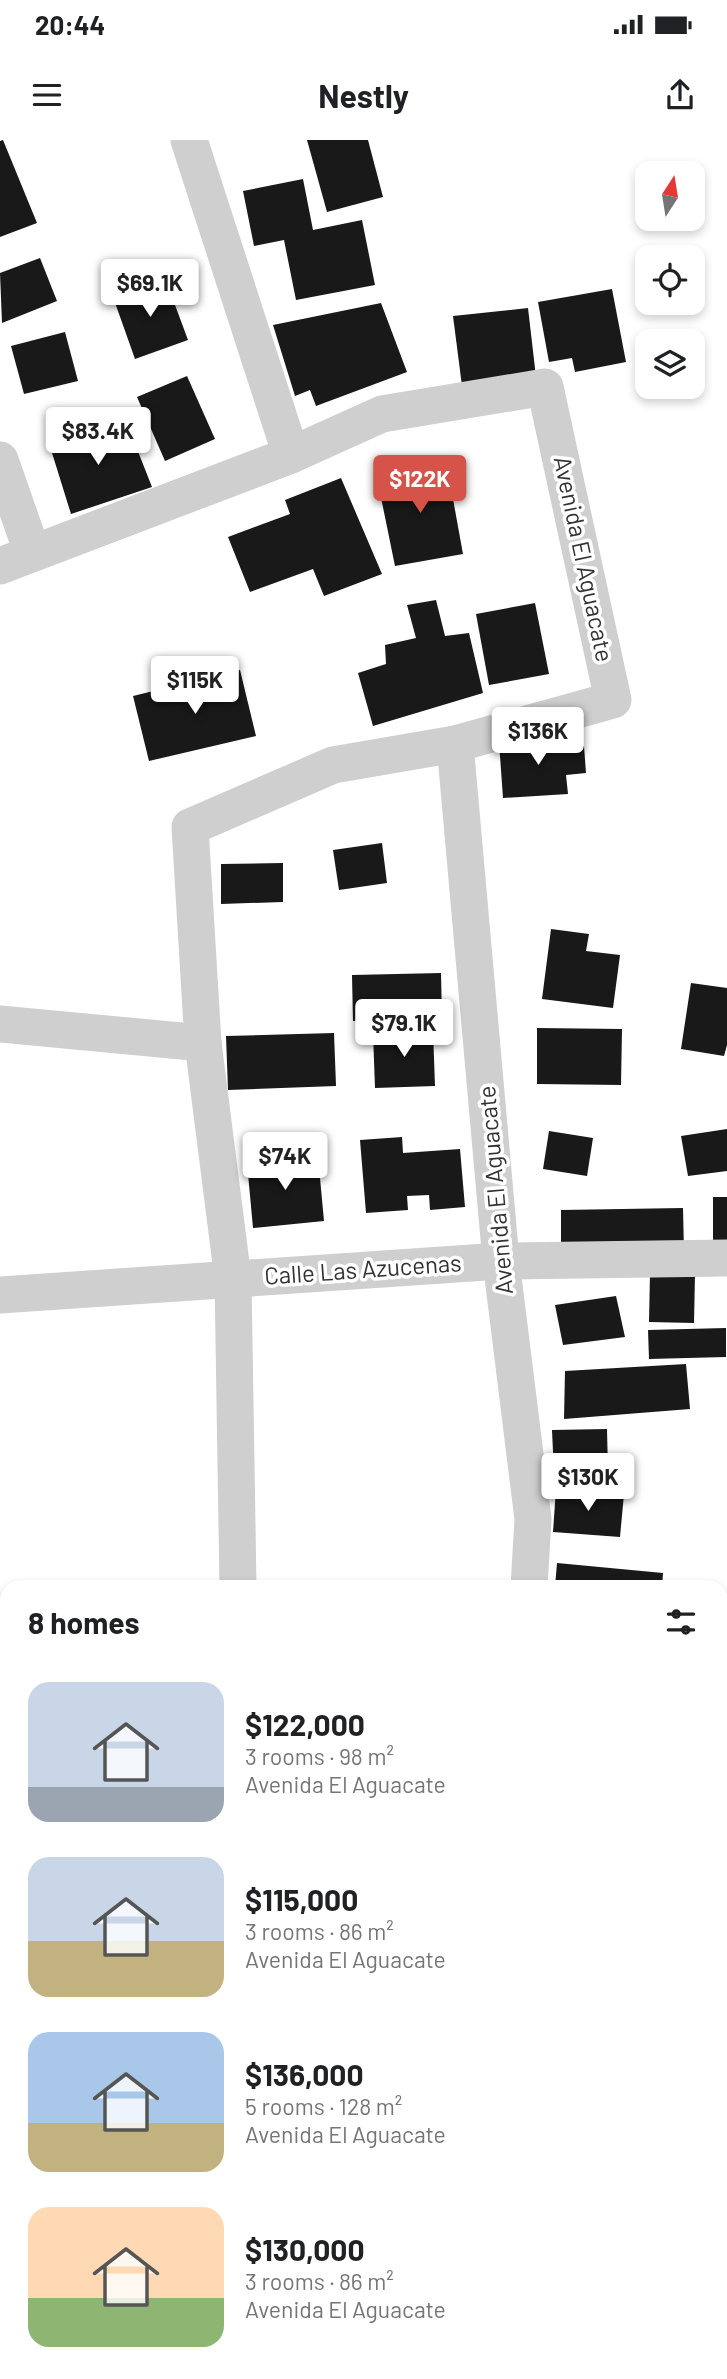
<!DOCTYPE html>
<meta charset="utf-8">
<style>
body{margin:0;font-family:Barlow,sans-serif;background:#f6f6f6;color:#202124;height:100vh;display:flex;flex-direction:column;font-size:26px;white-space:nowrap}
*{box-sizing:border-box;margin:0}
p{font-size:23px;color:#757577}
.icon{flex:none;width:38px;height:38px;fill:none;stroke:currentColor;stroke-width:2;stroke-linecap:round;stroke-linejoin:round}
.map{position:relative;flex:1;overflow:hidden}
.drawer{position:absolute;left:0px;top:1440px;width:728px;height:800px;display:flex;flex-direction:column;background:#fff;border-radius:21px 21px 0 0;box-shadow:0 4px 10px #0003}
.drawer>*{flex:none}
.needle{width:46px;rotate:12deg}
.controls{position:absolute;left:635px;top:21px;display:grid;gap:14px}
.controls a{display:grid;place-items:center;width:70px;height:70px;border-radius:14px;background:#fff;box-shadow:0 4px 10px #0003;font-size:35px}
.price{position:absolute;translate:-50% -60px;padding:0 16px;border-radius:7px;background:#fff;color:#222;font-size:23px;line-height:46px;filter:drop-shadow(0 2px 4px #0008)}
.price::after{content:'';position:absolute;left:50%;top:42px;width:21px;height:16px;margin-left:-10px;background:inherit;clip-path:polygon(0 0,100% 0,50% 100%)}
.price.on{background:#d55348;color:#fff}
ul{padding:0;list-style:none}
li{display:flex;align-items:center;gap:21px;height:175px;padding:0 28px}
li span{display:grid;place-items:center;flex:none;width:196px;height:140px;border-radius:21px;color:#555}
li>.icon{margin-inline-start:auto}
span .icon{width:84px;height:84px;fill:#fffc;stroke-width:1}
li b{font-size:30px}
h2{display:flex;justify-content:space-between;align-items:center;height:84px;padding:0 28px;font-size:30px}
.status{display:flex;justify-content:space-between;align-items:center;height:49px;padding:0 35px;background:#fff;direction:ltr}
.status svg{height:19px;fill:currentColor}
header{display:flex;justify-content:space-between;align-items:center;height:91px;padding:0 28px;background:#fff;font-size:32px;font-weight:700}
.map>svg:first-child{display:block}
</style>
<div class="status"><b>20:44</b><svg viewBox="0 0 49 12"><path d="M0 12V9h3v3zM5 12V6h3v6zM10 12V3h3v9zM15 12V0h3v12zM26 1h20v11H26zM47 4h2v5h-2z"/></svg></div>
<header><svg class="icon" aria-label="menu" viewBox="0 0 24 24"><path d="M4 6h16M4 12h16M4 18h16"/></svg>Nestly<svg class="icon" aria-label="share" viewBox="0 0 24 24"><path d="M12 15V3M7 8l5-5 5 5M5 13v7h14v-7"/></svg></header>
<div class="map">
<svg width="727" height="2239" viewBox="0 0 727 2239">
<rect width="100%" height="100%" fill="#fff"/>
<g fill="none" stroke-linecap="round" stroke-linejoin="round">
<g stroke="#d1ddea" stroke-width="33">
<polyline points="721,1863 727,1834"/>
<polyline points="682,2239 683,2233"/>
</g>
</g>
<g fill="#191919">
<polygon points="3,0 37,83 0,97 0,1"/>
<polygon points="307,0 368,0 383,57 327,72"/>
<polygon points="303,39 313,90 362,80 375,145 296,160 284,100 254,106 243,51"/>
<polygon points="40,118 57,161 2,183 0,133"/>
<polygon points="165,138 188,200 135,219 113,157"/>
<polygon points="612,149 626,222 575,232 572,218 549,222 538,162"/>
<polygon points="381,163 407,232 316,266 310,250 295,256 273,185"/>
<polygon points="528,168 536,237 462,246 453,176"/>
<polygon points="65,192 78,241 24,254 11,206"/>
<polygon points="187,236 215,299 165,321 137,257"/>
<polygon points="91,286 96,298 128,286 152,347 71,374 48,300"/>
<polygon points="447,326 463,414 395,426 376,333"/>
<polygon points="341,338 382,434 324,456 313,429 250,452 228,397 290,374 285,360"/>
<polygon points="436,460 445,496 469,493 483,553 373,586 358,533 386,524 385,505 416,498 407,465"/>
<polygon points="535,463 549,534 489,545 476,474"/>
<polygon points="240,530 256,596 149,621 133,556"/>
<polygon points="559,598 560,608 584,606 586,633 566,635 568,654 503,658 499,602"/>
<polygon points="382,703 387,743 339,750 333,710"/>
<polygon points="283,723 283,762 221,764 221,724"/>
<polygon points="551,789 589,794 586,811 620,815 613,868 542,859"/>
<polygon points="441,833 442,879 353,881 352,835"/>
<polygon points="691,843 727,848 727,905 724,916 681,909"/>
<polygon points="537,888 622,889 621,945 537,944"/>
<polygon points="433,891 435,946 375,948 373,893"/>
<polygon points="334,893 336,946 228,950 226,896"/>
<polygon points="727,989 727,1031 688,1036 681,996"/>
<polygon points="549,991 593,998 587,1036 543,1029"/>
<polygon points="402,997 403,1013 460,1009 465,1067 430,1070 429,1055 407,1056 408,1070 366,1073 360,1000"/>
<polygon points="318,1017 324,1081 253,1088 247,1023"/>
<rect x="713" y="1057" width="14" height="44"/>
<polygon points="683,1068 684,1112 561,1114 561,1070"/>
<polygon points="650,1133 695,1134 694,1183 649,1182"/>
<polygon points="616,1156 625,1197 563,1205 555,1165"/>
<polygon points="726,1188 726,1217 649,1219 648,1190"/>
<polygon points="686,1224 690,1269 564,1279 565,1231"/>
<polygon points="607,1289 608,1332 554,1333 552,1290"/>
<polygon points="556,1349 624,1354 620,1397 553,1392"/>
<polygon points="557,1423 663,1433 662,1447 555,1447"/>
<polygon points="384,2233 485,2233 484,2239 383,2239"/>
</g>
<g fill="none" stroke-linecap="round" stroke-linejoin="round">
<g stroke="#cfcfcf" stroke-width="37">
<polyline points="189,0 291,315"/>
<polyline points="0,320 32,412"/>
<polyline points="0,426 291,315 382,274 545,247 613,560 455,604 333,625 190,687 203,903 233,1139 238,1447"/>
<polyline points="455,604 501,1121 533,1379 529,1447"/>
<polyline points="0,884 203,903"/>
<polyline points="0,1155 501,1121 727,1118"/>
<polyline points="0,1506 7,1505"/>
<polyline points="0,1978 7,1996"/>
<polyline points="95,2233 97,2239"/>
<polyline points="328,2239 330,2233"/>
</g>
</g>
<g text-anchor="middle" stroke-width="7" stroke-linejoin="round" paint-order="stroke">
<g font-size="24" fill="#323232" stroke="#fff">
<text transform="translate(583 419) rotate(78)" y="8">Avenida El Aguacate</text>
<text transform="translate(496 1050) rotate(-95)" y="8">Avenida El Aguacate</text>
<text transform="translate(363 1130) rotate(-4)" y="8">Calle Las Azucenas</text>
</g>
</g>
</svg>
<div class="controls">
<a><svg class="needle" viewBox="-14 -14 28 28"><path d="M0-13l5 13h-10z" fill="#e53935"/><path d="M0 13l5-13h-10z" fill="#757577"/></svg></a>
<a><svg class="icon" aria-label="locate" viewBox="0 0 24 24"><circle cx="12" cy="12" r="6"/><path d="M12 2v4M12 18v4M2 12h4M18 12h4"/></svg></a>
<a><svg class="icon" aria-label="layers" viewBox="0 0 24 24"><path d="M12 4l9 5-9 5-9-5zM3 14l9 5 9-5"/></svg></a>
</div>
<b class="price" style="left:150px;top:179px">$69.1K</b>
<b class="price" style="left:98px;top:327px">$83.4K</b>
<b class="price on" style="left:420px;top:375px">$122K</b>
<b class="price" style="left:195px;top:576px">$115K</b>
<b class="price" style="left:538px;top:627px">$136K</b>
<b class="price" style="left:404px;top:919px">$79.1K</b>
<b class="price" style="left:285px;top:1052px">$74K</b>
<b class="price" style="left:588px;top:1373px">$130K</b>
<section class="drawer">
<h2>8 homes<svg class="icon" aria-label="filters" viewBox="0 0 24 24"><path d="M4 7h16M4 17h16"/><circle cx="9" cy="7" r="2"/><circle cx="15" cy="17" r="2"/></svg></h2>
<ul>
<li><span style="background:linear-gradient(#c9d6e8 75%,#9aa5b1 0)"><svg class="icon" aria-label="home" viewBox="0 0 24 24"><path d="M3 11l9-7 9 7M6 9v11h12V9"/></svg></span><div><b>$122,000</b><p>3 rooms · 98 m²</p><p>Avenida El Aguacate</p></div></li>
<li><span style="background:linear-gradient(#c9d6e8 60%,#c2b280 0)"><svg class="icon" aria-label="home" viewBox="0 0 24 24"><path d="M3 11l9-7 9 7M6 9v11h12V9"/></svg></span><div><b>$115,000</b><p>3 rooms · 86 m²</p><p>Avenida El Aguacate</p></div></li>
<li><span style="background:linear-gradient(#a9c7e8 65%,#c2b280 0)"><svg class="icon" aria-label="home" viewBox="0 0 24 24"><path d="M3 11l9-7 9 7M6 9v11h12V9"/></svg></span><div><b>$136,000</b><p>5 rooms · 128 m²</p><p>Avenida El Aguacate</p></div></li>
<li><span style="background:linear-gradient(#ffd9b3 65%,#8fb573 0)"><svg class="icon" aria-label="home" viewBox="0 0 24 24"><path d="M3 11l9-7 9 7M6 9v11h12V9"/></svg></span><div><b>$130,000</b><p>3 rooms · 86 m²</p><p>Avenida El Aguacate</p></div></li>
</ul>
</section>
</div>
